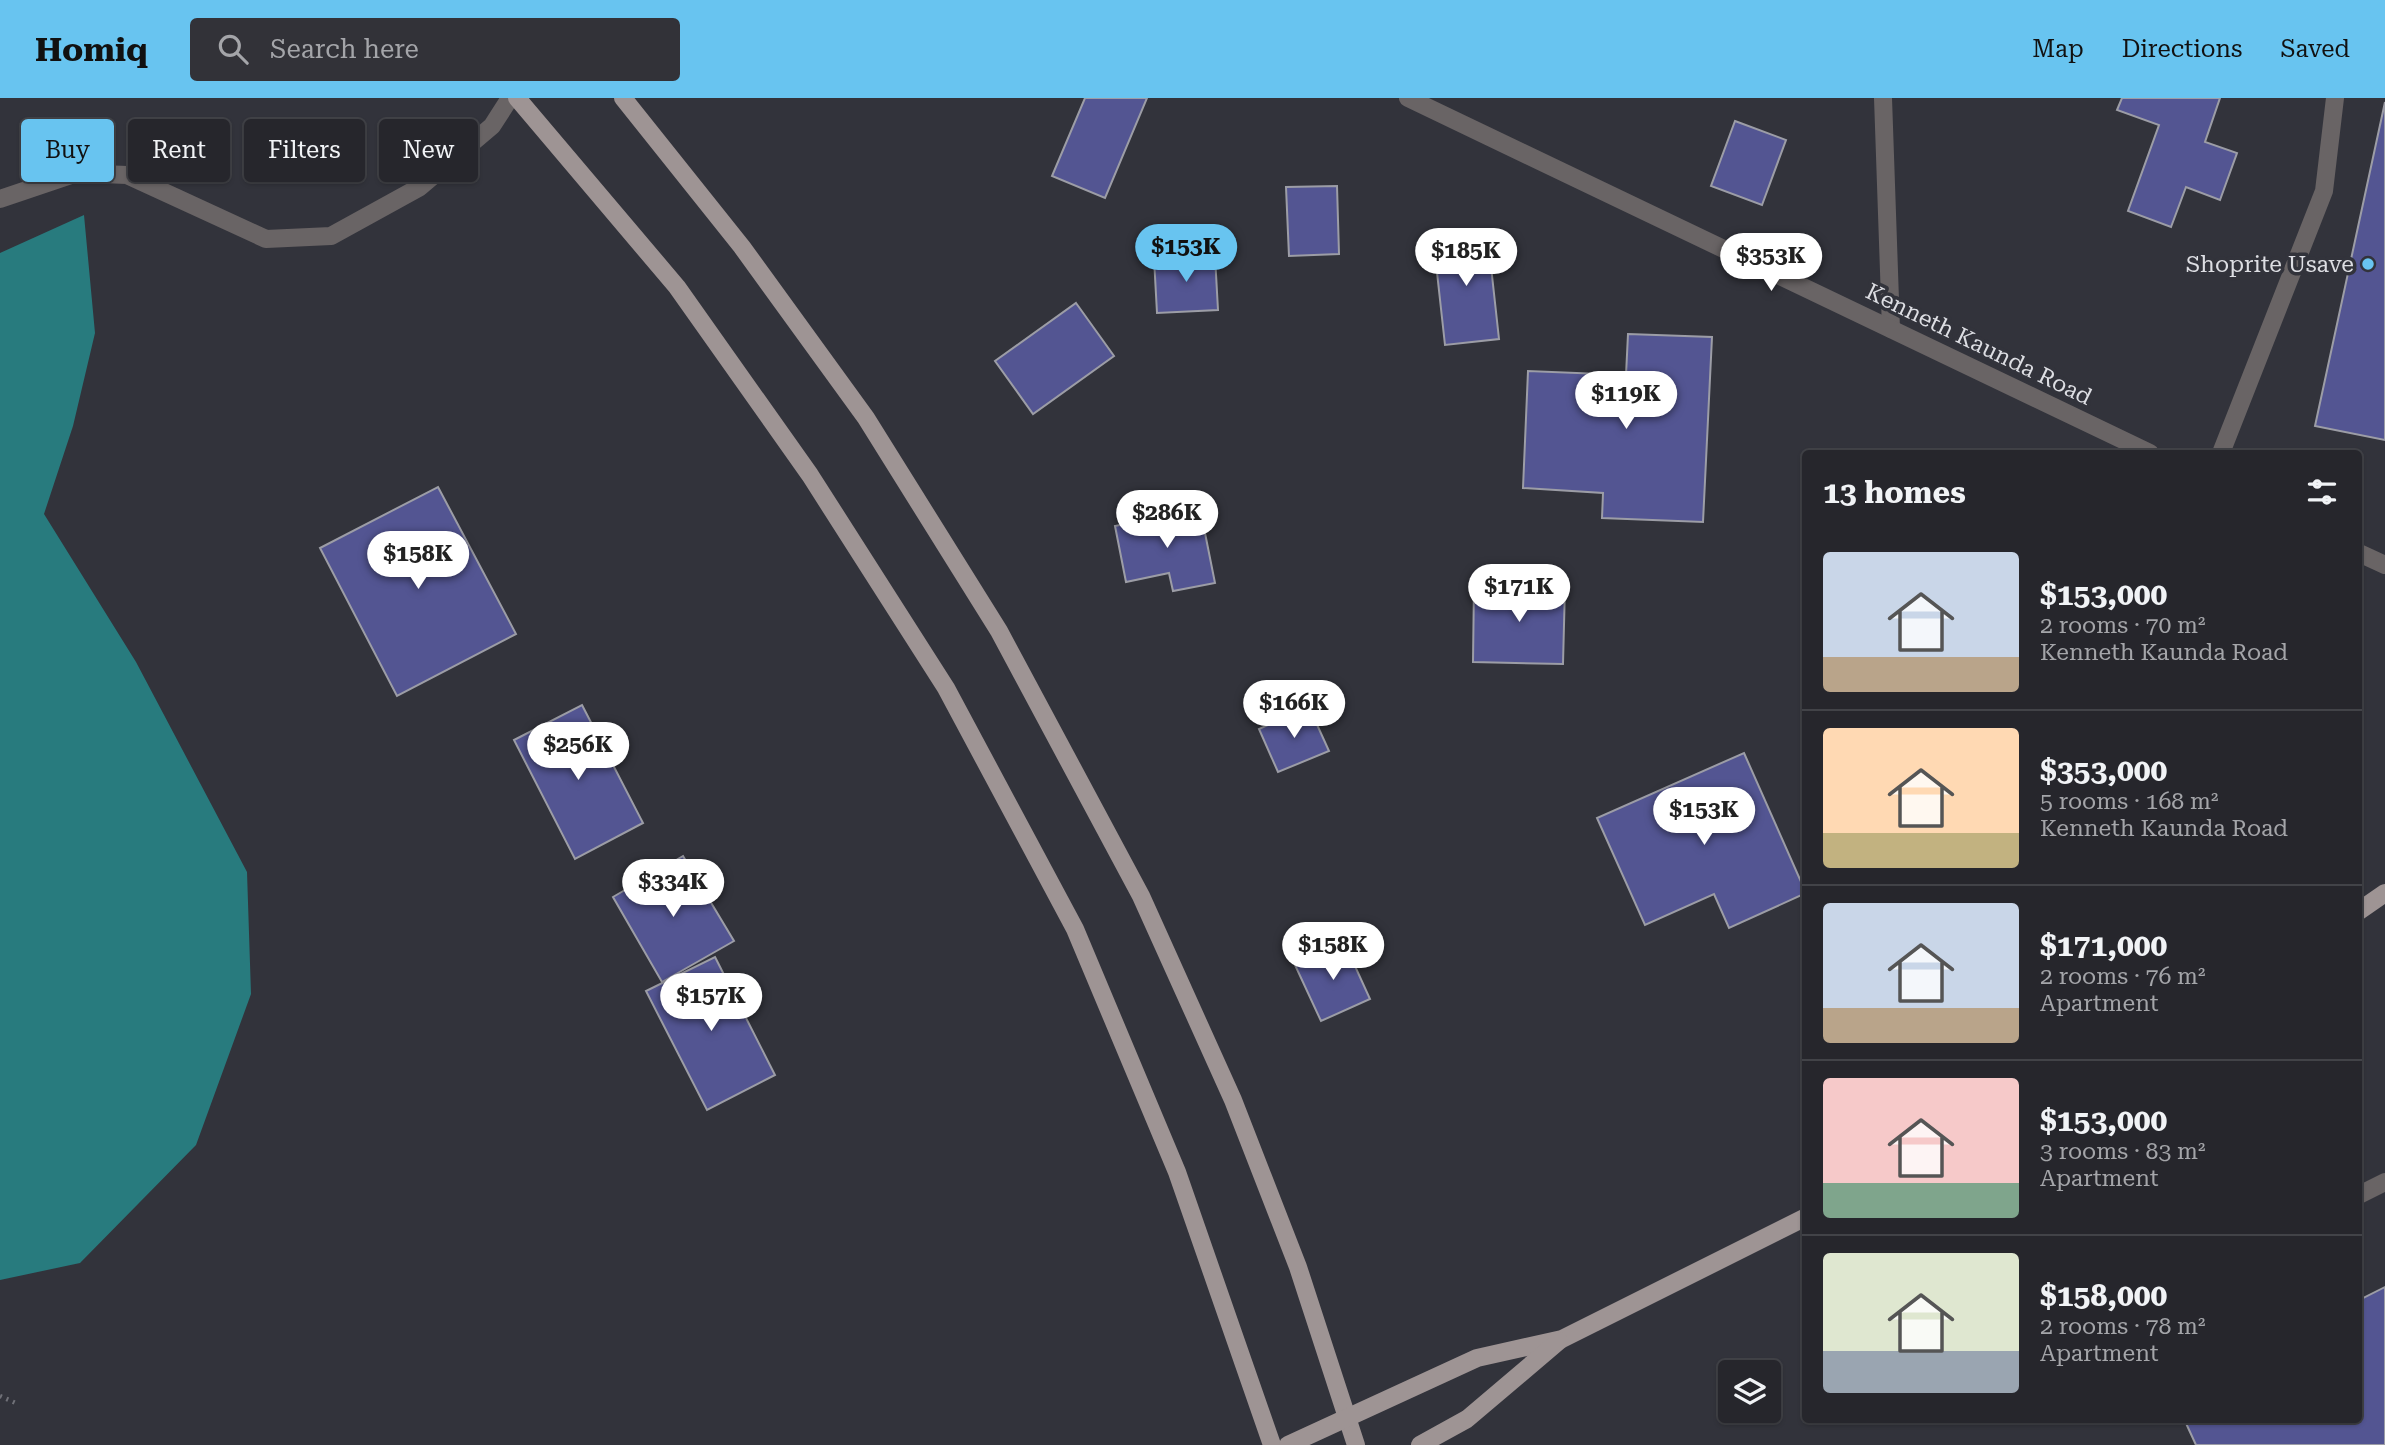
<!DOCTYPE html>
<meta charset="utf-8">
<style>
body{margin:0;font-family:"Roboto Serif",serif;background:#323238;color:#f1f3f6;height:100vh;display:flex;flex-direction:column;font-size:26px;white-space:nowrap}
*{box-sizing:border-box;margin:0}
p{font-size:23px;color:#a4a5a9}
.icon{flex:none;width:38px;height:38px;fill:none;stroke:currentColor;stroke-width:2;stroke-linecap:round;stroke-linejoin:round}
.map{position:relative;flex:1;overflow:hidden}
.panel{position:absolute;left:1802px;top:352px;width:560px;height:973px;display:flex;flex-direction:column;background:#26262c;border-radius:7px;box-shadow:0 2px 5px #0004,0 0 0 2px #424348}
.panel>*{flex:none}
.hud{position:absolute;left:21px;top:21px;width:665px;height:63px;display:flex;gap:14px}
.tools{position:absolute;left:1718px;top:1262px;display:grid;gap:14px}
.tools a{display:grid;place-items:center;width:63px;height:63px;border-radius:7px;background:#26262c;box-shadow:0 2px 5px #0004,0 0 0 2px #424348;font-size:35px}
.price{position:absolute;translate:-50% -60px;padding:0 16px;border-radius:24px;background:#fff;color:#222;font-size:23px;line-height:46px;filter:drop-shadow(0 2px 4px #0008)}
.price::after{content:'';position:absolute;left:50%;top:42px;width:21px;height:16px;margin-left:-10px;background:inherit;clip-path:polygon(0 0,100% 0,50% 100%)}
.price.active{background:#68c4f0;color:#111}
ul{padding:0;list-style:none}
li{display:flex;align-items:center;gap:21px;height:175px;padding:0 21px}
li+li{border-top:2px solid #424348}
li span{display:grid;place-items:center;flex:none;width:196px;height:140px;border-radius:7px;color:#555}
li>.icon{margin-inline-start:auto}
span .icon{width:84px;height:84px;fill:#fffc;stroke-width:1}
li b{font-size:30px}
h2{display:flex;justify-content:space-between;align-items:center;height:84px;padding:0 21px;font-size:30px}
.pill{padding:0 24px;border-radius:7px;background:#26262c;box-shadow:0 2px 5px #0004,0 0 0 2px #424348;font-size:24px;line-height:63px}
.pill.active{background:#68c4f0;color:#111}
header{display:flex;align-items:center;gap:42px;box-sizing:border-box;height:98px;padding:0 35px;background:#68c4f0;color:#111}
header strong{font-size:33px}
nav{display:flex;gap:38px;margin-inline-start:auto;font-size:24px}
.search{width:490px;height:63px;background:#323238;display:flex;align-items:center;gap:18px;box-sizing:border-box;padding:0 24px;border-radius:7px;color:#a4a5a9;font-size:26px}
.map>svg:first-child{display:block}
</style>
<header>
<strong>Homiq</strong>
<div class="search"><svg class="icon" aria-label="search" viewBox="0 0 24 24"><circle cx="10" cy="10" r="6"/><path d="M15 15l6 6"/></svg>Search here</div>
<nav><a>Map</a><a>Directions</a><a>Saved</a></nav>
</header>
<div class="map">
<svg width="2385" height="1347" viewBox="0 0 2385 1347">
<rect width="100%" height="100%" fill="#32333b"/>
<polygon fill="#287b7e" points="84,117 95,235 73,328 44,416 136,564 247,774 251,896 196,1047 80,1165 0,1182 0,155"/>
<g fill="#535592" stroke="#9c9da6" stroke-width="2">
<polygon points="1085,0 1147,0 1105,100 1052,78"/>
<polygon points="2122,0 2220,0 2205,44 2237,55 2220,102 2186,89 2171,129 2128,113 2159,27 2117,12"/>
<polygon points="2385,4 2385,342 2315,328"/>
<polygon points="1735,23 1786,42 1762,107 1711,88"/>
<polygon points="1337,88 1339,156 1289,158 1286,89"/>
<polygon points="1487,132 1499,241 1445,247 1433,138"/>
<polygon points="1215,158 1218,212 1157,215 1154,160"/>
<polygon points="1076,205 1114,258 1033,316 995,263"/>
<polygon points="1628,236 1712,239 1703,424 1602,420 1603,395 1523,390 1528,273 1626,277"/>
<polygon points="438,389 516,536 397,598 320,450"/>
<polygon points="1200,410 1215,485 1173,493 1169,475 1126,484 1115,428"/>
<polygon points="1474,486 1565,488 1563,566 1473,564"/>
<polygon points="582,607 643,725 575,761 514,642"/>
<polygon points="1309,609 1329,653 1278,674 1259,631"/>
<polygon points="1744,655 1806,795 1729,830 1714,796 1645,827 1597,720"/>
<polygon points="683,758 734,843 662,884 613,799"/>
<polygon points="1344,844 1370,901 1321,923 1295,867"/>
<polygon points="715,859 775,977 707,1012 646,893"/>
<polygon points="2385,1189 2385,1347 2196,1347 2184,1321 2359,1321 2359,1202"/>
</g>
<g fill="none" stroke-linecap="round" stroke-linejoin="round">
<polyline stroke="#707178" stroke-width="4.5" stroke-dasharray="2 5" stroke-linecap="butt" points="0,1298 18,1306"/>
<g stroke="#696465" stroke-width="18">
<polyline points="1883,0 1891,231"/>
<polyline points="0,101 77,75 127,77 266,141 331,138 420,89 492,28 510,0"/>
<polyline points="2221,355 2324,93 2335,0"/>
<polyline points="2359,1097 2385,1084"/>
</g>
<g stroke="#696465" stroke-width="18">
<polyline points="1408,0 2150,355"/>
<polyline points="2359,455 2385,467"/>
</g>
<g stroke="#9e9494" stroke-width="18">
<polyline points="517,0 677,189 810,377 946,590 1075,831 1177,1074 1272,1347"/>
<polyline points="623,0 742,149 866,320 999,533 1141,798 1233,1002 1298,1169 1356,1347"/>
<polyline points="2359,813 2385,795"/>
<polyline points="1288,1347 1477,1260 1562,1241 1806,1119"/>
<polyline points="1420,1347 1467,1321 1559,1243"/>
</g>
</g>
<circle fill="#68c4f0" stroke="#32333b" stroke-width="2.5" cx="2368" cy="166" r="7"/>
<g text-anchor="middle" stroke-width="7" stroke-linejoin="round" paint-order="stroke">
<g font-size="23" fill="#dddee3" stroke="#32333b" text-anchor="end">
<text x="2354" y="174">Shoprite Usave</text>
</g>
<g font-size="23" fill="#dddee3" stroke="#32333b">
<text transform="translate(1979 246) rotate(26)" y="8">Kenneth Kaunda Road</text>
</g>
</g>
</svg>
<div class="tools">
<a><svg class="icon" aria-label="layers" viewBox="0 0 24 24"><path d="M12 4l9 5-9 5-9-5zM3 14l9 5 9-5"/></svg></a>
</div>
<b class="price active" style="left:1186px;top:186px">$153K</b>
<b class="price" style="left:1466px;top:190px">$185K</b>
<b class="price" style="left:1771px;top:195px">$353K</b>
<b class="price" style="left:1626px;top:333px">$119K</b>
<b class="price" style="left:1167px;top:452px">$286K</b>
<b class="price" style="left:418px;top:493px">$158K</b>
<b class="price" style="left:1519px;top:526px">$171K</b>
<b class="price" style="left:1294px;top:642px">$166K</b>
<b class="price" style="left:578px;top:684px">$256K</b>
<b class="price" style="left:1704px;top:749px">$153K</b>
<b class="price" style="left:673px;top:821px">$334K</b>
<b class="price" style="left:1333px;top:884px">$158K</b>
<b class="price" style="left:711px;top:935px">$157K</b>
<div class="hud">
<a class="pill active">Buy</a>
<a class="pill">Rent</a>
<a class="pill">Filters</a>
<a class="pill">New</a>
</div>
<section class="panel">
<h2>13 homes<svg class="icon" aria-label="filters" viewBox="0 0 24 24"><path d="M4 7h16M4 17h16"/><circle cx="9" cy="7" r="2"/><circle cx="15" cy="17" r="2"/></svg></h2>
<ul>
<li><span style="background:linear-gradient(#c9d6e8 75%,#b9a48a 0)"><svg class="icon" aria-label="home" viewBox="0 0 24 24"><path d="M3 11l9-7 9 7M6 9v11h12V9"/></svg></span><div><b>$153,000</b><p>2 rooms · 70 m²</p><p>Kenneth Kaunda Road</p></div></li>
<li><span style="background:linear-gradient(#ffd9b3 75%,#c2b280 0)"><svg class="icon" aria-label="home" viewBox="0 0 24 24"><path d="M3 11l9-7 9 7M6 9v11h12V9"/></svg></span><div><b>$353,000</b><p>5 rooms · 168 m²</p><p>Kenneth Kaunda Road</p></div></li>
<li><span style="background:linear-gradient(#c9d6e8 75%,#b9a48a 0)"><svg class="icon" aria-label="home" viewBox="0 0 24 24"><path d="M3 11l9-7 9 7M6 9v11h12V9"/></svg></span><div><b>$171,000</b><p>2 rooms · 76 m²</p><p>Apartment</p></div></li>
<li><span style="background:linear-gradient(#f6c9c9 75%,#7fa58c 0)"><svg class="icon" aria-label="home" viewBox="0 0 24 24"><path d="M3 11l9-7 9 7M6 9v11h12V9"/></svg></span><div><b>$153,000</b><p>3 rooms · 83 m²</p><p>Apartment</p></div></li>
<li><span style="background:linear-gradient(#dfe7d0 70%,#9aa5b1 0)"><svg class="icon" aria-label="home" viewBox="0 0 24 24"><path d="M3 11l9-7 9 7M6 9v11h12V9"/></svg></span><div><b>$158,000</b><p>2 rooms · 78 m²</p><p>Apartment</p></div></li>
</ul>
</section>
</div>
